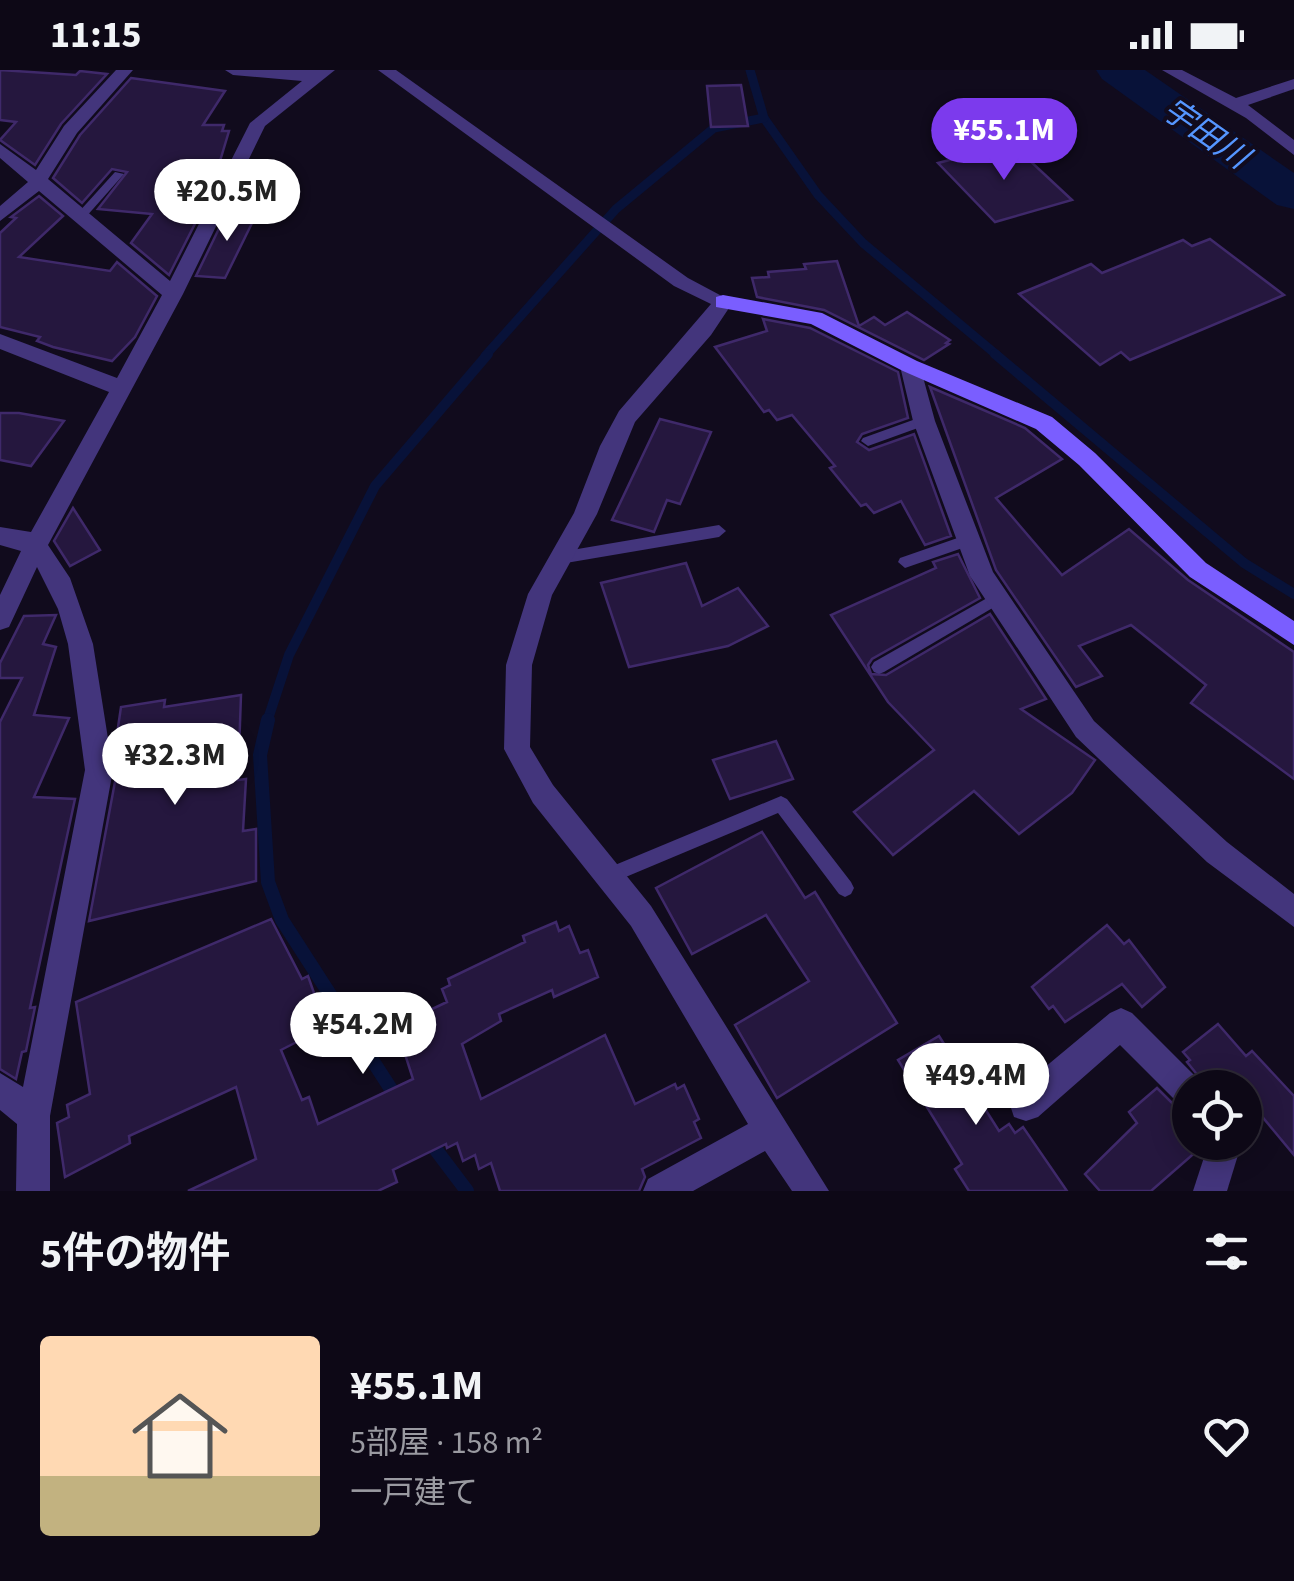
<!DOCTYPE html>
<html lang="ja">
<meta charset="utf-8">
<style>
body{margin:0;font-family:"Source Sans 3","Noto Sans JP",sans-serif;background:#1b1623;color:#f1f3f6;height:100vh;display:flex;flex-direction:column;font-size:38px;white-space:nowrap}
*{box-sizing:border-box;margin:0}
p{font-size:32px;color:#9a9aa1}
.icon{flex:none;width:55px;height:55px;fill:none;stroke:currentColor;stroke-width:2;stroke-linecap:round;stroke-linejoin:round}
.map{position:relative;height:1121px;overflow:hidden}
.details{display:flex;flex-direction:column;background:#0d0816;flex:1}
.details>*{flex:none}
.tools{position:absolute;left:1172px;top:1000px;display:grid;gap:20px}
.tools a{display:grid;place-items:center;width:90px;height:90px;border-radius:50%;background:#0d0816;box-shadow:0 5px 25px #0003,0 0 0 2px #2d2935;font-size:50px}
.price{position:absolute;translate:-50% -85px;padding:0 22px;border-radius:35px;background:#fff;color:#222;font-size:32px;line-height:65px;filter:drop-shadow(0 2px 5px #0008)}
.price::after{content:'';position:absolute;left:50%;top:60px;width:30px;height:22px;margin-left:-15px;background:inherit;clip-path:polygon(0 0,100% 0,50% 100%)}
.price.on{background:#7c3aed;color:#fff}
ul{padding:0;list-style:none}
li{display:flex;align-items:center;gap:30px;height:250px;padding:0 40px}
li span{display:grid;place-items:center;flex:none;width:280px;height:200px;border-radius:10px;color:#555}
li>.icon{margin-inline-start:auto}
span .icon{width:120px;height:120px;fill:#fffc;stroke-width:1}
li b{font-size:42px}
h2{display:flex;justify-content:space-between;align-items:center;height:120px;padding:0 40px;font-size:42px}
.status{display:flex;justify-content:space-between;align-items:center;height:70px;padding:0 50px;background:#0d0816;direction:ltr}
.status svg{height:28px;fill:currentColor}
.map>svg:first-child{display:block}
</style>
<div class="status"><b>11:15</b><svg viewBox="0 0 49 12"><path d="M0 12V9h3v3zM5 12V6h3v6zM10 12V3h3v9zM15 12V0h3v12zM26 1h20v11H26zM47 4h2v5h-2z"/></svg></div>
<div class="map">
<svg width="1294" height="1121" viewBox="0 0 1294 1121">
<rect width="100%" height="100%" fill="#110b1d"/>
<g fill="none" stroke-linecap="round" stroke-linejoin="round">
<g stroke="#081239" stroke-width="9">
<polyline points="764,48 818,125 863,173 998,286"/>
<polyline points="485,286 616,139 714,58 764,48 750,0"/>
</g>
<g stroke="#081239" stroke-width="10">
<polyline points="995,284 1244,493 1294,524"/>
<polyline points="267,652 289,585 375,416 488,284"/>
</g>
<g stroke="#081239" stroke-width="14">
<polyline points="268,650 260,685 268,812 282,850 398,1030"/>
<polyline points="427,1068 467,1121"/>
</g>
<polygon fill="#081239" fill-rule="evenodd" points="1096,0 1145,0 1294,103 1294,139 1277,135 1102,9"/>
</g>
<g fill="#25173e" stroke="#3f296a" stroke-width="2.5">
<polygon points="0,0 76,5 80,1 107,4 61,54 35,95 0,70 16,52 0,50"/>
<polygon points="131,8 225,21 203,55 224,55 222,61 229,61 220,91 203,117 208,117 197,136 204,136 169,205 131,173 152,144 98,139 127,102 112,99 82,133 53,108 80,65"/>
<polygon points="741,15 748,56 711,57 707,16"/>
<polygon points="1012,74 1072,130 995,152 938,93"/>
<polygon points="39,126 63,146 19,187 110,201 117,192 157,226 135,267 112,291 53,277 37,271 40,267 0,257 0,163 16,148 11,147"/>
<polygon points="228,140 257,143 225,208 196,206"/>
<polygon points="1210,169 1284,225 1130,290 1121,282 1100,295 1019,224 1091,194 1102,203 1183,170 1192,176"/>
<polygon points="837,191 859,256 874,247 885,255 907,242 950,270 946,273 949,274 924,290 824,240 757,227 752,208 769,207 768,202 806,199 804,194"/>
<polygon points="763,249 810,258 898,302 908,348 862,364 857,372 869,380 914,364 951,466 925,475 901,431 874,443 866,434 861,436 830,398 835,396 792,345 777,350 769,340 764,342 715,277 767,261"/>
<polygon points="930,317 1025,358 1062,389 996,428 1062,505 1129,459 1188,510 1294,582 1294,709 1191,633 1206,615 1131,555 1079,576 1102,606 1076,617 996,500"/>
<polygon points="0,343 19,343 64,351 31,396 0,390"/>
<polygon points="660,349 711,362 680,434 667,430 654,462 612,450"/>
<polygon points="73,438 100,480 70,496 54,471"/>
<polygon points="958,484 980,528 872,589 868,595 871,604 886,605 990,544 1046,629 1021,639 1095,690 1072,723 1019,764 974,721 893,785 854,742 934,680 888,632 831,545 936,498 933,492"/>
<polygon points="686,493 702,536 738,518 768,556 728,576 629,597 601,513"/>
<polygon points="56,545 43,574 56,577 34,645 69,648 34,727 75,729 30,938 35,937 26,981 22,982 16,1009 0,999 0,652 22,608 0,608 0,593 24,546"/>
<polygon points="241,625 238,710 246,709 243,761 256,759 256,811 89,851 117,701 114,684 121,637 165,630 164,637"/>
<polygon points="776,671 793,709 730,729 713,690"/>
<polygon points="762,762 805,828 815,822 897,953 777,1028 735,955 809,911 766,845 692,884 656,818"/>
<polygon points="271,849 302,909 308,906 326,957 281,980 302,1030 309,1027 318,1054 413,1009 396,956 447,932 442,919 450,915 448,909 525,872 523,866 556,852 559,861 569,856 580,883 588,880 598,907 554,927 552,920 499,944 501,951 462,974 481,1029 605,965 635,1034 675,1014 677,1019 684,1015 699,1049 694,1052 701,1068 642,1099 645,1107 639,1121 500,1121 491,1093 479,1099 475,1085 463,1091 457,1073 447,1078 446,1074 393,1100 397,1112 378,1121 188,1121 256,1089 236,1017 129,1066 130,1073 65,1107 57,1053 69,1047 67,1035 90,1024 76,932"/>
<polygon points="1107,855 1124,874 1129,870 1165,917 1142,937 1122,914 1065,952 1053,936 1049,939 1032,917"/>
<polygon points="1218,954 1246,986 1252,981 1294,1026 1294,1085 1245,1026 1245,1018 1208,1018 1187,992 1190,990 1183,982"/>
<polygon points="939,966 999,1061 1009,1054 1015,1063 1023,1057 1067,1121 969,1121 955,1099 962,1094 898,990"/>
<polygon points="1157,1018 1176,1037 1190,1043 1190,1072 1198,1080 1151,1121 1100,1121 1085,1104 1137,1053 1129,1042"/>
</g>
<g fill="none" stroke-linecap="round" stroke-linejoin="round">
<g fill="#43357c" fill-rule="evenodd">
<polygon points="115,102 124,104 85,148 77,148 77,144"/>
<polygon points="924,346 929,348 930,351 929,354 868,376 861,371 863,368"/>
<polygon points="719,455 726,461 719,467 560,494 553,488 560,482"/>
<polygon points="969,464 976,470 974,474 905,498 898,492 900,488"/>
<polygon points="996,523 1001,525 1003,529 1001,533 884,602 879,604 874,602 871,597 874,592"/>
<polygon points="781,726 787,729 851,812 854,818 851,824 845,827 839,824 778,743 609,814 603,812 600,806 603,800"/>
</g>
<g fill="#43357c" fill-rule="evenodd">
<polygon points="116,0 133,0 77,63 48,109 170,211 250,53 302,11 233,5 225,0 335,0 265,56 183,224 48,475 70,508 93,574 113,700 50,1046 50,1121 16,1121 17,1054 0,1040 0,1003 23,1017 85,700 68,574 58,539 37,497 9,557 0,560 0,525 21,481 0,475 0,457 31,462 109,322 0,279 0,264 117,308 162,225 39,121 0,151 0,136 28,112 0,88 0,74 36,100 64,56"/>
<polygon points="378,0 396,0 688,208 733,232 711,265 635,352 597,444 552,525 532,595 530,677 553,715 651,836 829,1121 792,1121 765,1081 693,1121 643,1121 648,1109 748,1054 631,856 533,733 504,679 506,595 528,524 574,443 600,376 619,341 711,234 674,216"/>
<polygon points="1162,0 1182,0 1236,28 1294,9 1294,19 1248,35 1294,70 1294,85 1246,48"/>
<polygon points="910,289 920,296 935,351 993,502 1094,651 1227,772 1294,824 1294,857 1207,792 1076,667 970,506 913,351 900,296"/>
<polygon points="1121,938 1132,943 1201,1012 1204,1018 1190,1018 1190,1039 1179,1034 1120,975 1038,1047 1026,1051 1014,1047 1010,1035 1014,1023 1110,943"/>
<polygon points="1209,1072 1242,1072 1227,1121 1193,1121"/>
</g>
<polygon fill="#7a5eff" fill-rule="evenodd" points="723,225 822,243 917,291 1052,347 1095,383 1206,493 1294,551 1294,575 1190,507 1079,395 1036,359 903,301 811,254 716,237 716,227"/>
</g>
<g text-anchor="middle" stroke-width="8" stroke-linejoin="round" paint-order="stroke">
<g font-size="32" font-style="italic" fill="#5596ff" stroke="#110b1d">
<text transform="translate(1206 63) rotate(35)" y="11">宇田川</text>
</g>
</g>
</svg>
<div class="tools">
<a><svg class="icon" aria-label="locate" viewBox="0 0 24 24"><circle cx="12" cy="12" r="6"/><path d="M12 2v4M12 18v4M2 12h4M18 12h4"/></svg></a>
</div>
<b class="price on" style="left:1004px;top:113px">¥55.1M</b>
<b class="price" style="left:227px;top:174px">¥20.5M</b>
<b class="price" style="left:175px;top:738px">¥32.3M</b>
<b class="price" style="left:363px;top:1007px">¥54.2M</b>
<b class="price" style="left:976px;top:1058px">¥49.4M</b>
</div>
<section class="details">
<h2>5件の物件<svg class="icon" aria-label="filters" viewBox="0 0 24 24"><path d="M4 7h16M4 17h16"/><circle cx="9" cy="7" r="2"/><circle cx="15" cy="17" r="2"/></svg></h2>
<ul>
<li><span style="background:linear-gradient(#ffd9b3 70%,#c2b280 0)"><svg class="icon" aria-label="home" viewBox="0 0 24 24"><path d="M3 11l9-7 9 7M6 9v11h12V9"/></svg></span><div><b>¥55.1M</b><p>5部屋 · 158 m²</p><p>一戸建て</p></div><svg class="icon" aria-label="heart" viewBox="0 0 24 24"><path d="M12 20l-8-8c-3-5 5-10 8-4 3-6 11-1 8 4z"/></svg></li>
</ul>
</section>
